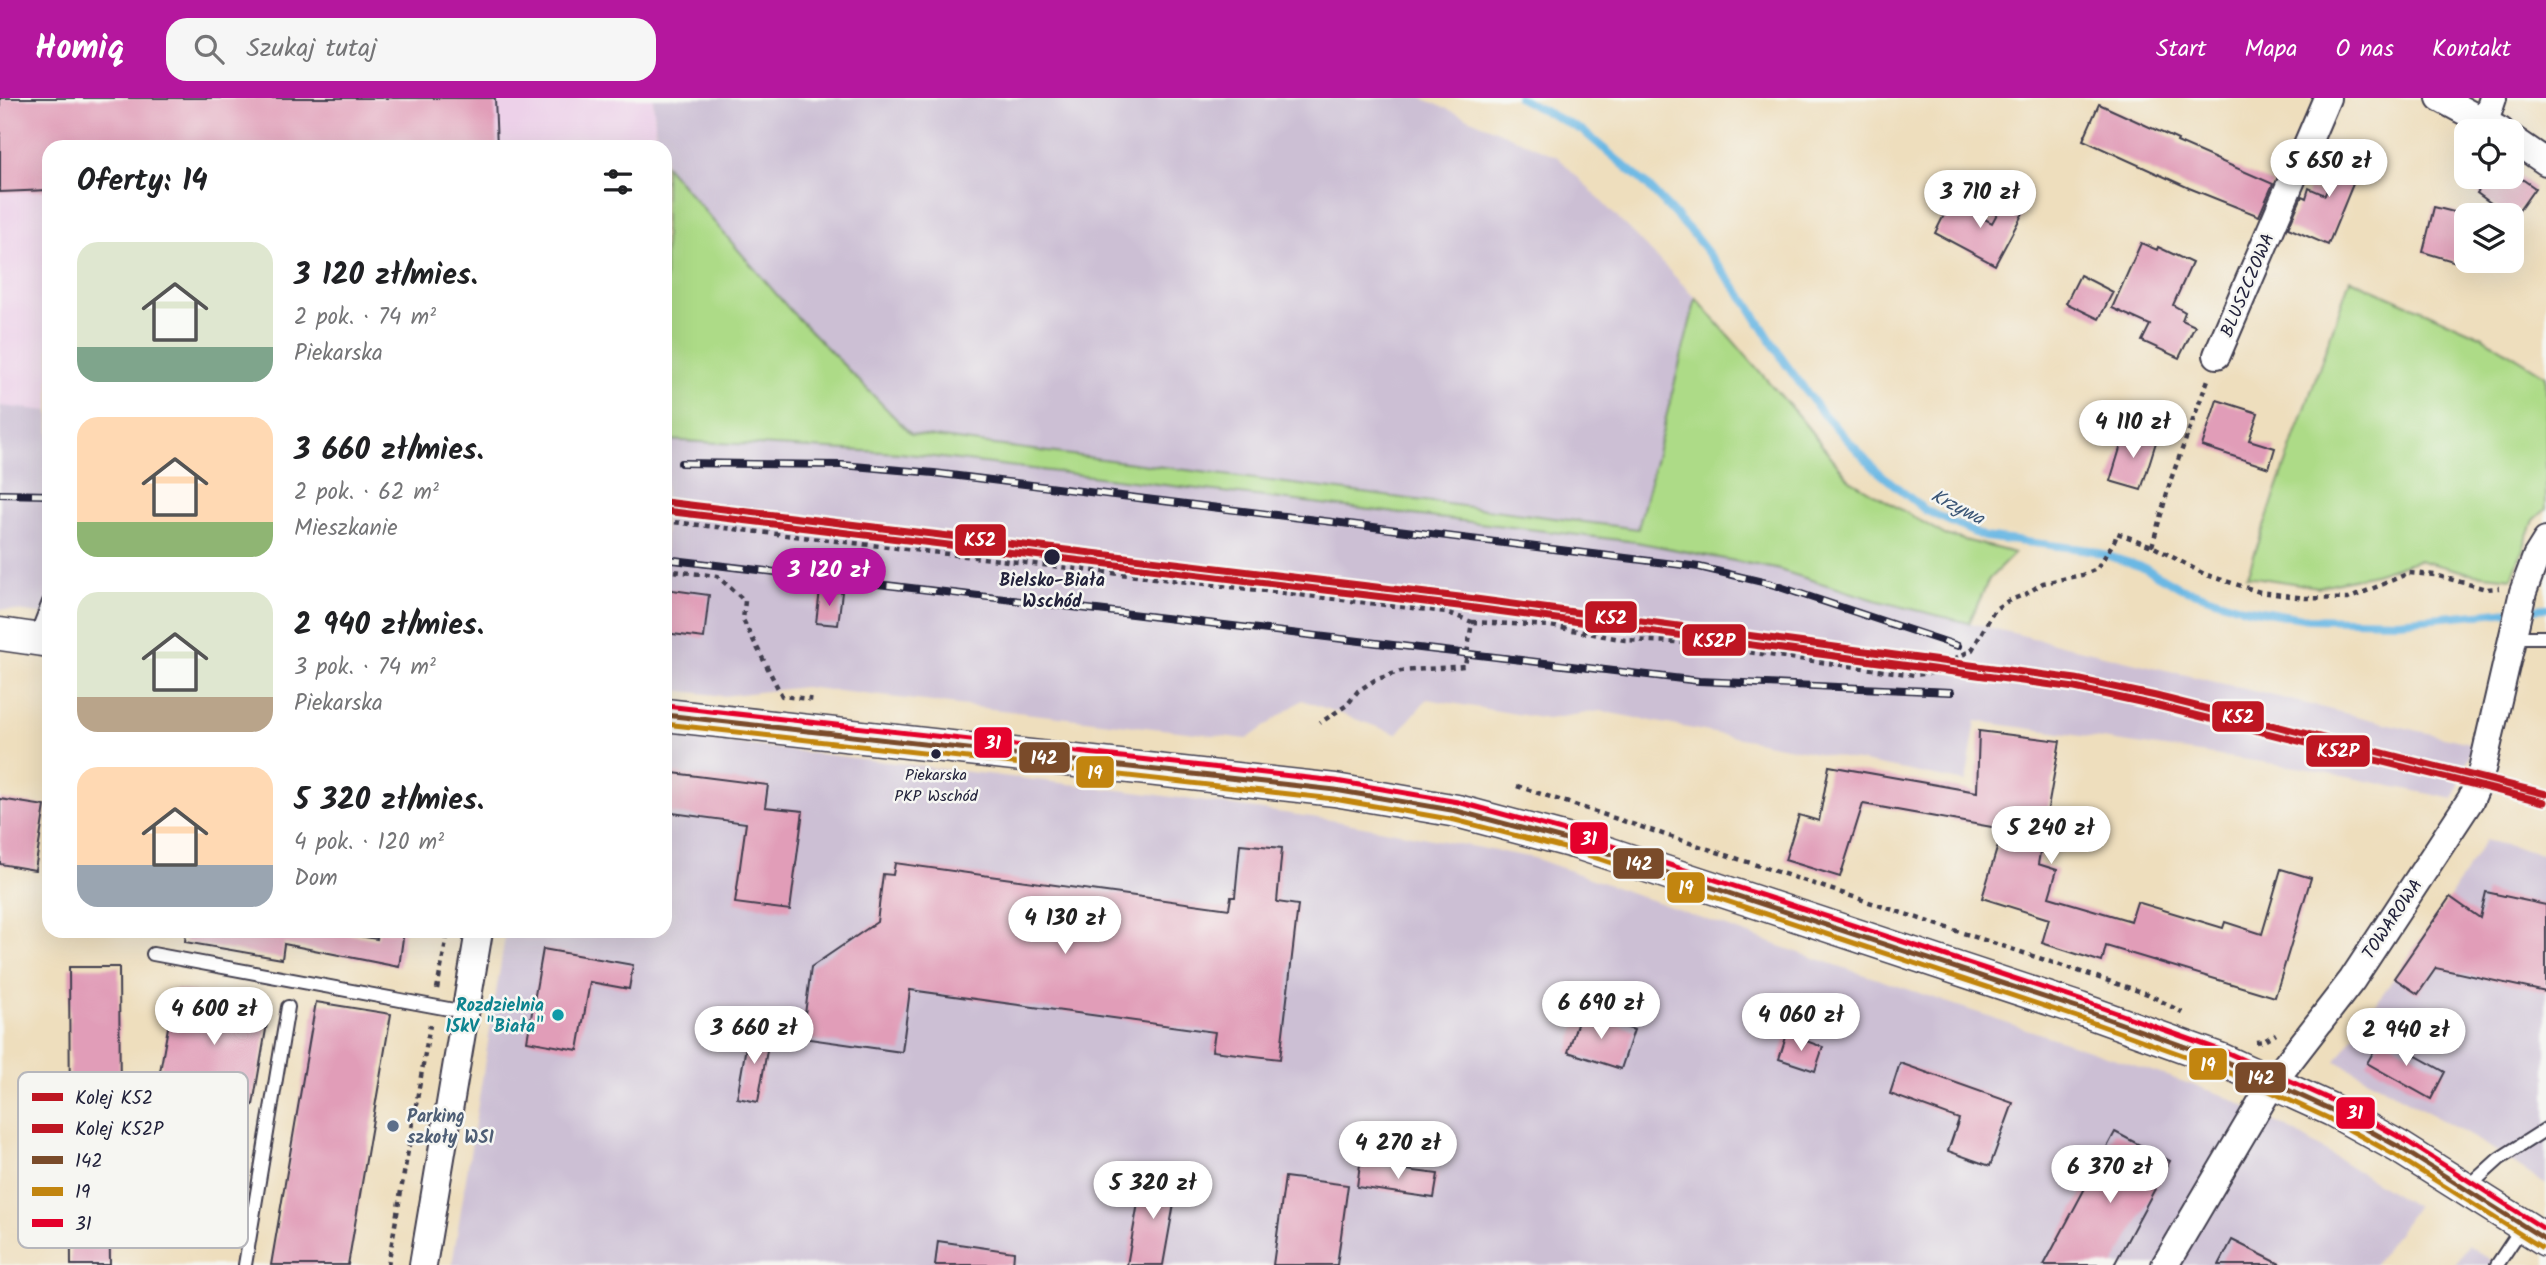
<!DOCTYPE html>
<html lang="pl">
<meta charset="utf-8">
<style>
body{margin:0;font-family:Kalam,sans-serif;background:#f6f6f6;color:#202124;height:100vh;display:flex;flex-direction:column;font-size:26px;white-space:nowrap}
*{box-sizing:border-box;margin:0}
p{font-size:23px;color:#757577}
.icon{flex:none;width:38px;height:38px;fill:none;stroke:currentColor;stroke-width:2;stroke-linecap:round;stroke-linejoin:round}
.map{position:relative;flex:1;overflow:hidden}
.side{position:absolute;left:42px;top:42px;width:630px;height:798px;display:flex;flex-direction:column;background:#fff;border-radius:21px;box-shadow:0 7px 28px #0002}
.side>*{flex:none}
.controls{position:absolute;left:2454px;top:21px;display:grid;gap:14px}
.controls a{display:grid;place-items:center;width:70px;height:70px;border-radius:14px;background:#fff;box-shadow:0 7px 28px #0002;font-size:35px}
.price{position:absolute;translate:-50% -60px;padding:0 16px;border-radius:24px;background:#fff;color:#222;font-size:23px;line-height:46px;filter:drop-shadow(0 2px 4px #0008)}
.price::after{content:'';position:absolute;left:50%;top:42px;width:21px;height:16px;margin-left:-10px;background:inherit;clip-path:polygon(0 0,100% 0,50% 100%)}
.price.active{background:#b5179e;color:#fff}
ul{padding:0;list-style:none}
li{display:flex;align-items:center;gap:21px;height:175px;padding:0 35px}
li span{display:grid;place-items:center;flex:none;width:196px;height:140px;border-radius:21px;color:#555}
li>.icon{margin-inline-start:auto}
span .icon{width:84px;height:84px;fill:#fffc;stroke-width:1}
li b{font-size:30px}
h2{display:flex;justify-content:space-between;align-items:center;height:84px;padding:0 35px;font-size:30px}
header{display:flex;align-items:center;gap:42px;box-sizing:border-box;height:98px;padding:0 35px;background:#b5179e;color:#fff}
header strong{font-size:33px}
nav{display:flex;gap:38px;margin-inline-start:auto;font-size:24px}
.search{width:490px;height:63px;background:#f6f6f6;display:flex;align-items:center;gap:18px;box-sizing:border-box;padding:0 24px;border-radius:21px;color:#757577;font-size:26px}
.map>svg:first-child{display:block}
</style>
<header>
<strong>Homiq</strong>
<div class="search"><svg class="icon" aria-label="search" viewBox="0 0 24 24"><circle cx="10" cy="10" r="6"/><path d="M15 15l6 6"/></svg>Szukaj tutaj</div>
<nav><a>Start</a><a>Mapa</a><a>O nas</a><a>Kontakt</a></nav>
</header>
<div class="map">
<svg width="2546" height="1167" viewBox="0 0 2546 1167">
<rect width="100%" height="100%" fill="#f6f6f2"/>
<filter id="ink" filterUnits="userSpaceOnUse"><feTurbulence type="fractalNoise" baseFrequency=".0143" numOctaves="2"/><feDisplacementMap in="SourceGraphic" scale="14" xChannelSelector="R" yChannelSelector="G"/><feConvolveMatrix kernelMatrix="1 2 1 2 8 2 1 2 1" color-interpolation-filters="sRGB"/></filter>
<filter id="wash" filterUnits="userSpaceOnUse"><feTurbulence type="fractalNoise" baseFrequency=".00686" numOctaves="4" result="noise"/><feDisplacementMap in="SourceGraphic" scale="28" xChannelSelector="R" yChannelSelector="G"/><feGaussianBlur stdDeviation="1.57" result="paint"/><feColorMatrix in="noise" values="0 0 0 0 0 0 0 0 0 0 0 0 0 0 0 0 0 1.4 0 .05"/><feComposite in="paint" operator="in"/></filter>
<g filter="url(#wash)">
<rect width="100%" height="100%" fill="#eedebd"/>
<polygon fill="#edd1e9" points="0,0 653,0 657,49 49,49 49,313 15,311 0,308"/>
<g fill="#ccbfd4">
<polygon points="653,0 1422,0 1558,59 1696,200 1638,431 911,336 790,212 665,67 665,49 657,49"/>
<polygon points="0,308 49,313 49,517 0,511"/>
<polygon points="665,342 900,355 1636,444 1776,471 1875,502 2473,646 2454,701 2304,670 1976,623 1966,684 1600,613 1547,621 1427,601 1397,636 1302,602 1247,641 804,589 723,598 665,591"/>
<polygon points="665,637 1151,696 1325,721 1534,760 1791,852 2223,997 2293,1033 2416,1109 2374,1167 452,1167 506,833 665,833"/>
<polygon points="2485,742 2546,757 2546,1087 2486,1047 2336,963 2450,799"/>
<polygon points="2468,1147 2499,1167 2455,1167"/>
</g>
<g fill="#addb87" stroke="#687e61" stroke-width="2">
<polygon points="665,67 790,212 911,336 1638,431 1696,200 1801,321 1850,382 1945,437 2015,455 1989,481 1969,525 1875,502 1776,471 1636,444 900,355 665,342"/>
<polygon points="2350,181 2483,239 2546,278 2546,411 2534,422 2512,480 2474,476 2418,462 2374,476 2318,489 2247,478"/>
</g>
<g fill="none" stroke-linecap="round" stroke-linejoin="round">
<polyline stroke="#6ab8e4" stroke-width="8" points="1519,0 1583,33 1646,86 1693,136 1746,203 1785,265 1823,316 1876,372 1925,412 1984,439 2090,452 2145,470 2181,490 2243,510 2308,521 2398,523 2546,510"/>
</g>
<g id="blocks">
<g fill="#e19db8">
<polygon points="0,0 495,0 497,49 49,49 49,92 0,94"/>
<polygon points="2099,6 2178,42 2177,44 2273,86 2259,118 2189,90 2083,42"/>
<polygon points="2345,47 2370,58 2359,83 2355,81 2328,147 2288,130 2302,98 2306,100 2309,90 2325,97"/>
<polygon points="2489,79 2519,79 2535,90 2513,121 2477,95"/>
<polygon points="1951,103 1992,125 2004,103 2024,113 1995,167 1935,135"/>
<polygon points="2434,109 2466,117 2466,167 2423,154"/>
<polygon points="2141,145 2157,152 2158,149 2192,165 2173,207 2185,214 2182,222 2195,228 2179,260 2142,243 2150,227 2112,210"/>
<polygon points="2080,177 2113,194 2099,221 2066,205"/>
<polygon points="2217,302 2258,315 2249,342 2275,350 2269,370 2202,348"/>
<polygon points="2126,331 2157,341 2141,392 2110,383"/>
<polygon points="665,491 709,497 704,540 665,535"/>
<polygon points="820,492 842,494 838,527 816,525"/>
<polygon points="1979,633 2060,643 2038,766 2057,772 2049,799 2131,823 2137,804 2223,830 2225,824 2262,836 2281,771 2311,780 2275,899 2106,848 2102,864 2042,845 2049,821 1982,800 2003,731 1863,706 1840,779 1785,762 1799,717 1819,723 1829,668 1977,694"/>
<polygon points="665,674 768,687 765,709 803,713 790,812 735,805 746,725 665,714"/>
<polygon points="0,701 45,708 35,772 0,766"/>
<polygon points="1240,746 1282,750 1277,804 1298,807 1280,961 1212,953 1215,934 910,892 902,954 802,940 811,869 877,824 883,776 893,777 895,765 1229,811 1231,799 1235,799"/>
<polygon points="2486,794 2546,807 2546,894 2436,870 2418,896 2394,880 2450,799 2480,820"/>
<polygon points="186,833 331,833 377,841 379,833 404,833 399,869 284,846 282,861 185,844"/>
<polygon points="543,851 633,867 629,891 590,884 578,952 527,943"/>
<polygon points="69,869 119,869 120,1003 108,1003 110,1167 71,1167"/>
<polygon points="175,891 270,908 253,1007 157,990"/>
<polygon points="316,904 391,916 348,1167 271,1167"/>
<polygon points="1581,914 1634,932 1621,971 1568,954"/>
<polygon points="749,931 770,935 758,1004 737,1000"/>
<polygon points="1787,936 1823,949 1815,973 1779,961"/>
<polygon points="2382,939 2445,974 2431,1001 2367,965"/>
<polygon points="1900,965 2013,1005 1990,1068 1948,1053 1959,1021 1890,996"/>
<polygon points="2115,1034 2170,1063 2114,1167 2044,1167"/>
<polygon points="1360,1066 1438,1076 1434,1100 1357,1089"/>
<polygon points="1143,1077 1178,1083 1163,1167 1127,1167"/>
<polygon points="1285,1079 1348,1087 1337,1167 1273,1167"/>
<polygon points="2232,1142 2282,1167 2219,1167"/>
<polygon points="938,1143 1014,1154 1013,1167 935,1167"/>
</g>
</g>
</g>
<g filter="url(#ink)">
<use href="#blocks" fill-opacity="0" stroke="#413e4e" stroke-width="2"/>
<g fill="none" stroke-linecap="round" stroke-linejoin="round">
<g stroke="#413e4e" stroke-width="16">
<g id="service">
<polyline points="2512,539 2546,539"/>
<polyline points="35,540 49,504"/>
<polyline points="153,856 465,914"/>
<polyline points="2466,1091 2499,1061 2546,1031"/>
<polyline points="245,1167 288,909"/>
<polyline points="2497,1167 2523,1128"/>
</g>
</g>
<g stroke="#413e4e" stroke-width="30">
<g id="minor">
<polyline points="2440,0 2501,33"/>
<polyline points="2485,24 2493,0"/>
<polyline points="2511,40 2546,64"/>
<polyline points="2217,257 2327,0"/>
<polyline points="423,1167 479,833"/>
<polyline points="2165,1167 2273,984 2352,882 2471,701 2480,680 2523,494 2536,459 2546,443"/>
</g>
</g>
<g stroke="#413e4e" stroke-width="35">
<g id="tertiary">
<polyline points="0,536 49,543"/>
<polyline points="665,617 1335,692 1457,713 1574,744 2080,911 2222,962 2332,1012 2399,1049 2546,1142"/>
</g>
</g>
<g stroke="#413e4e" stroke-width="4.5" stroke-dasharray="5 5" stroke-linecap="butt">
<polyline points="665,423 1446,514 1472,524 1465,568 1401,573 1375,582 1358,593 1347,607 1320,625"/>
<polyline points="2152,448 2171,381 2209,279"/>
<polyline points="665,472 717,478 745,503 743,522 782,598 817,602"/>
<polyline points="1472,524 1551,528 1625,542 1675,544 1915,577 1931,575 1943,570 1950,563 1972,552 1995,511 2008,503 2026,496 2043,485 2082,477 2097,471 2115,442 2117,435 2152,448 2204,476 2260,494 2305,500 2348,501 2409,475 2435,477 2486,491 2499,490"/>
<polyline points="1517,688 2148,896 2183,915"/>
<polyline points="437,891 448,833"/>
<polyline points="2256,944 2264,943 2276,936"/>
<polyline points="388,1167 430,927"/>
</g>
<use href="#service" stroke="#fff" stroke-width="12"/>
<use href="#minor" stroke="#fff" stroke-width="26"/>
<use href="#tertiary" stroke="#fff" stroke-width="32"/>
<g stroke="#22223b" stroke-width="8">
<g id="rail">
<polyline points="681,365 842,367 934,375 1699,469 1771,486 1958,548"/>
<polyline points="0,396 49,397"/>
<polyline points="665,461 1699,583 1951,594"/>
</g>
</g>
<use href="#rail" stroke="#f6f6f2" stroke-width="5" stroke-dasharray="16" stroke-linecap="butt"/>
<g stroke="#f6f6f2" stroke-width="10">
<polyline id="bus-1" points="665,617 1335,692 1457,713 1574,744 2080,911 2222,962 2332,1012 2399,1049 2546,1142"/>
</g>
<g stroke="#f6f6f2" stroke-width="10">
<polyline id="bus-2" points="665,626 1334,701 1455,722 1572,752 2077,919 2219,970 2328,1020 2395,1057 2541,1149"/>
</g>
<g stroke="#f6f6f2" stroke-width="10">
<polyline id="bus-3" points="666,608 1336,683 1458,704 1576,736 2083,903 2226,954 2336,1004 2403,1041 2546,1132"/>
</g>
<use href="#bus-1" stroke="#7a4b2a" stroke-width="5"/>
<use href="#bus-2" stroke="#c2850f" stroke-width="5"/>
<use href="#bus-3" stroke="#e4002b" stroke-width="5"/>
<g stroke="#f6f6f2" stroke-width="12">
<polyline id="rail-1" points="665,404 1468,500 2076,581 2156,598 2546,696"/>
</g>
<g stroke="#f6f6f2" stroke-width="12">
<polyline id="rail-2" points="665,413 1467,509 2075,590 2154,607 2544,704"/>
</g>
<use href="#rail-1" stroke="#be1622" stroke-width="7"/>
<use href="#rail-2" stroke="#be1622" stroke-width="7"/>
</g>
</g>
<g fill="#22223b" stroke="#f6f6f2" stroke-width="2.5">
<circle cx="1052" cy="459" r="9"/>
<circle cx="936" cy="656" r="6"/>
</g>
<circle fill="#0f9aa8" stroke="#f6f6f2" stroke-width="2.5" cx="558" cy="917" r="7"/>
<circle fill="#5c6f8a" stroke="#f6f6f2" stroke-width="2.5" cx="393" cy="1028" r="7"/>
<g text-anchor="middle" stroke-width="5" stroke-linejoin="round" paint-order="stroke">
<g font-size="16" fill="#22223b" stroke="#f6f6f2">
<text x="936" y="682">Piekarska<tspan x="936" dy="21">PKP Wschód</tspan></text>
</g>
<g font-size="18" fill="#22223b" stroke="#f6f6f2">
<text transform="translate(2247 187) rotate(-67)" y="6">BLUSZCZOWA</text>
<text transform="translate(2392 821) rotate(-56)" y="6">TOWAROWA</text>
</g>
<g font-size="18" font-weight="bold" fill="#22223b" stroke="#f6f6f2">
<text x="1052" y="488">Bielsko-Biała<tspan x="1052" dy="21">Wschód</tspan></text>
</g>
<g font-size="18" font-weight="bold" fill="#0d838f" stroke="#f6f6f2" text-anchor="end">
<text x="544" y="913">Rozdzielnia<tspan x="544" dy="21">15kV "Biała"</tspan></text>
</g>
<g font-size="18" font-weight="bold" fill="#4e5e75" stroke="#f6f6f2" text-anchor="start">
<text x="407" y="1024">Parking<tspan x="407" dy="21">szkoły WSI</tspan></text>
</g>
<g font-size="19" font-style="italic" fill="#3b5676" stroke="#f6f6f2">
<text transform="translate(1958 408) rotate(27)" y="7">Krzywa</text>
</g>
</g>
<rect x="18" y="974" width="230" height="176" rx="10" fill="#f6f6f2" stroke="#b6b6bb" stroke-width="2"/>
<rect x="32" y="995" width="31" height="8" fill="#be1622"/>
<rect x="32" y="1026" width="31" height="9" fill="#be1622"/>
<rect x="32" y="1058" width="31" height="8" fill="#7a4b2a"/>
<rect x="32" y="1089" width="31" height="9" fill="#c2850f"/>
<rect x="32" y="1121" width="31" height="8" fill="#e4002b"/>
<g font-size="19" fill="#22223b">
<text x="75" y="1006">Kolej K52</text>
<text x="75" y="1037">Kolej K52P</text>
<text x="75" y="1069">142</text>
<text x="75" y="1100">19</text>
<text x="75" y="1132">31</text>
</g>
<g stroke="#f6f6f2" stroke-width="2.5">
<rect x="954" y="425" width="53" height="34" rx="7" fill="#be1622"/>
<rect x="1584" y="502" width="54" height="34" rx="7" fill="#be1622"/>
<rect x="1681" y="525" width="66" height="34" rx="7" fill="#be1622"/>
<rect x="2211" y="602" width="54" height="33" rx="7" fill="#be1622"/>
<rect x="973" y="628" width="40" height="33" rx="7" fill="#e4002b"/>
<rect x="2305" y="636" width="66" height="34" rx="7" fill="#be1622"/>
<rect x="1018" y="643" width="53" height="33" rx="7" fill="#7a4b2a"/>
<rect x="1075" y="657" width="40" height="34" rx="7" fill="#c2850f"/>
<rect x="1569" y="723" width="40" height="34" rx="7" fill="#e4002b"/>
<rect x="1612" y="749" width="53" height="33" rx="7" fill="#7a4b2a"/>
<rect x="1666" y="773" width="40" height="33" rx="7" fill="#c2850f"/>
<rect x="2188" y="949" width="40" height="34" rx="7" fill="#c2850f"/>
<rect x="2234" y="963" width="53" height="33" rx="7" fill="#7a4b2a"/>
<rect x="2335" y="998" width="41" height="34" rx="7" fill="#e4002b"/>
</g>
<g font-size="19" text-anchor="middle" font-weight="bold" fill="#fff">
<text x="980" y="448">K52</text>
<text x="1611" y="526">K52</text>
<text x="1714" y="549">K52P</text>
<text x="2238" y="625">K52</text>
<text x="993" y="651">31</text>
<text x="2338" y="659">K52P</text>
<text x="1044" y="666">142</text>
<text x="1095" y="681">19</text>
<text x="1589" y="747">31</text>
<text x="1639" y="772">142</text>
<text x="1686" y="796">19</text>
<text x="2208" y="973">19</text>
<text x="2261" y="986">142</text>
<text x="2355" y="1021">31</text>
</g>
</svg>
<div class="controls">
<a><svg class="icon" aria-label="locate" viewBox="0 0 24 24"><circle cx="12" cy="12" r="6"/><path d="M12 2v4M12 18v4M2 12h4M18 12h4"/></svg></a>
<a><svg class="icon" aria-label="layers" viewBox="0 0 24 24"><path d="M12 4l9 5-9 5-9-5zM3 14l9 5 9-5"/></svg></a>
</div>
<b class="price" style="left:2329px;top:101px">5 650 zł</b>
<b class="price" style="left:1980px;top:132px">3 710 zł</b>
<b class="price" style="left:2133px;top:362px">4 110 zł</b>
<b class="price active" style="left:829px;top:510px">3 120 zł</b>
<b class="price" style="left:2051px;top:768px">5 240 zł</b>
<b class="price" style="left:1065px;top:858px">4 130 zł</b>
<b class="price" style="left:1601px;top:943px">6 690 zł</b>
<b class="price" style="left:214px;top:949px">4 600 zł</b>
<b class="price" style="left:1801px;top:955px">4 060 zł</b>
<b class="price" style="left:754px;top:968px">3 660 zł</b>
<b class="price" style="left:2406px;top:970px">2 940 zł</b>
<b class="price" style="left:1398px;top:1083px">4 270 zł</b>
<b class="price" style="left:2110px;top:1107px">6 370 zł</b>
<b class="price" style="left:1153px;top:1123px">5 320 zł</b>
<section class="side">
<h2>Oferty: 14<svg class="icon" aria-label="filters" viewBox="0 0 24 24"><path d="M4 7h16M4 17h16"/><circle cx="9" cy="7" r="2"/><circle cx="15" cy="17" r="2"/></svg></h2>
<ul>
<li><span style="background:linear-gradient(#dfe7d0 75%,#7fa58c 0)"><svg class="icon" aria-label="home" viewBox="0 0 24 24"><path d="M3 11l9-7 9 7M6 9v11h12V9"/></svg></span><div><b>3 120 zł/mies.</b><p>2 pok. · 74 m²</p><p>Piekarska</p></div></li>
<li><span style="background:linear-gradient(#ffd9b3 75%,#8fb573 0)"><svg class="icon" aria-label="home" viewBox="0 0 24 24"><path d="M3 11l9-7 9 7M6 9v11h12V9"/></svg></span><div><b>3 660 zł/mies.</b><p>2 pok. · 62 m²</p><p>Mieszkanie</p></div></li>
<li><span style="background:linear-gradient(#dfe7d0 75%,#b9a48a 0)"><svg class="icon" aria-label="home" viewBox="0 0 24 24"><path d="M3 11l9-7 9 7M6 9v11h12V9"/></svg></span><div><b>2 940 zł/mies.</b><p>3 pok. · 74 m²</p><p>Piekarska</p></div></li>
<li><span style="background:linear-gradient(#ffd9b3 70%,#9aa5b1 0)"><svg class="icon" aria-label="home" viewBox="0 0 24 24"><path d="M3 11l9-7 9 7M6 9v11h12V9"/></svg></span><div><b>5 320 zł/mies.</b><p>4 pok. · 120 m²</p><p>Dom</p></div></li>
</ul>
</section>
</div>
